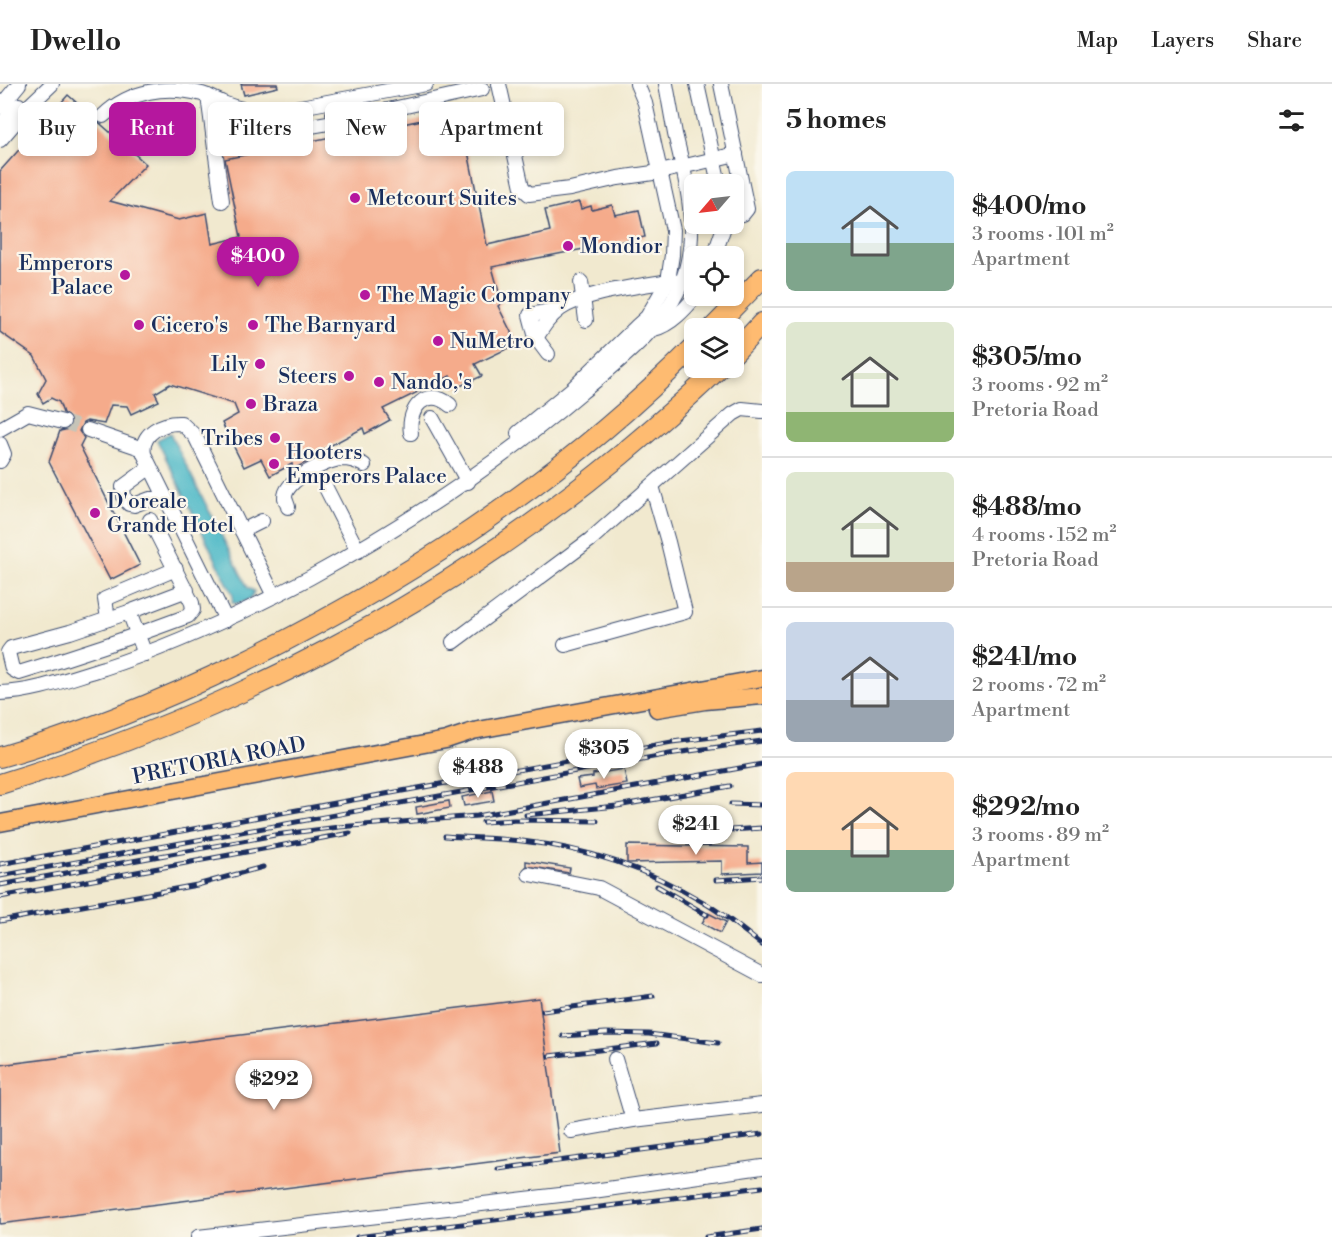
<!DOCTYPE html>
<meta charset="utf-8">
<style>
body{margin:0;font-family:"Libre Bodoni",serif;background:#f2f2f2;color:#222;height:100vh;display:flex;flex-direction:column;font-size:22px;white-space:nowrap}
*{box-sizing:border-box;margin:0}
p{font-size:20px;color:#767676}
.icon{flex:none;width:33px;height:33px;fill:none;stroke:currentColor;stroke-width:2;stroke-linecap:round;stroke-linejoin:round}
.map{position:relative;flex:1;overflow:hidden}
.details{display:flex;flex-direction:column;background:#fff;width:570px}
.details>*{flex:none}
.banner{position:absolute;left:18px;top:18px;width:570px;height:54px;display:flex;gap:12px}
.needle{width:39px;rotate:242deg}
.buttons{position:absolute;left:684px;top:90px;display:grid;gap:12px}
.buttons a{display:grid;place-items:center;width:60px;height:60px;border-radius:9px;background:#fff;box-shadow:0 3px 9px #0003;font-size:30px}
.price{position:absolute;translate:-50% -51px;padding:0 14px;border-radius:21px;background:#fff;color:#222;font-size:20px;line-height:39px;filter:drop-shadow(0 2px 3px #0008)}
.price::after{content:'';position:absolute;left:50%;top:36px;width:18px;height:14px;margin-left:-9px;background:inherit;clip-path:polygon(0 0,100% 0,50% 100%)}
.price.active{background:#b5179e;color:#fff}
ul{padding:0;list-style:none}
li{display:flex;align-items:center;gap:18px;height:150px;padding:0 24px}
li+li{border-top:2px solid #e0e0e0}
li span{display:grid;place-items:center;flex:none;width:168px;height:120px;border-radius:9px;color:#555}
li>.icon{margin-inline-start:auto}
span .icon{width:72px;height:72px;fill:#fffc;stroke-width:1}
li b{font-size:26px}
h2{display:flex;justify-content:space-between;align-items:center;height:72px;padding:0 24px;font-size:26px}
.chip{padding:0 21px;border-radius:9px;background:#fff;box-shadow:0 3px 9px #0003;font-size:21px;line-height:54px}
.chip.active{background:#b5179e;color:#fff}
header{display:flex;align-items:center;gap:36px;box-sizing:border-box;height:84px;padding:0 30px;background:#fff;border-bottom:2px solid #e0e0e0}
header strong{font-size:28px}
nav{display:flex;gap:33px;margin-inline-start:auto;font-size:21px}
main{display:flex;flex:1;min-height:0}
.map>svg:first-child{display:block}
</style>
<header>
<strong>Dwello</strong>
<nav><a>Map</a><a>Layers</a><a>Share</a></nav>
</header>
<main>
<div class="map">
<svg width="762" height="1153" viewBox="0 0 762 1153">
<rect width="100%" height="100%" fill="#fbf7ec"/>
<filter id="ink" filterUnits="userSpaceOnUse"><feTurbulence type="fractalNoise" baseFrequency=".0167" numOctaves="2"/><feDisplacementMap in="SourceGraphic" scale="12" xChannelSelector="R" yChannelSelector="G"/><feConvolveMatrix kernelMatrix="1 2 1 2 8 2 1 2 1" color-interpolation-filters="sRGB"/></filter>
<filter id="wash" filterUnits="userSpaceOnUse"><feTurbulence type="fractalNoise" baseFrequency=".008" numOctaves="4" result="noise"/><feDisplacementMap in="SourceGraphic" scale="24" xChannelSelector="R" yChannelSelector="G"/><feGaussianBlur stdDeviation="1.35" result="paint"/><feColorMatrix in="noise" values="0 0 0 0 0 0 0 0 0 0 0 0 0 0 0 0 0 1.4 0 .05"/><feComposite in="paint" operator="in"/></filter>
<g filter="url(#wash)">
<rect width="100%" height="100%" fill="#f1e9cf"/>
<path fill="#4ab7c6" stroke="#327392" stroke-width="1.5" d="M 170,349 L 248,504 L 254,507 C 252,517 242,520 232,519 L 233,511 L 157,356 Z"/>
<g id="blocks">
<g fill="#f5ab8b">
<polygon points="241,0 277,0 278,3 244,11"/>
<polygon points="68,11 146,80 110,117 179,136 207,129 212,160 241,153 225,75 331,53 330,48 336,43 337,37 334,33 326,30 326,28 350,23 351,25 344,31 343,35 346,40 354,43 355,50 460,28 487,161 550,147 545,126 579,118 581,125 591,122 592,126 612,121 615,131 639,126 645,153 492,183 502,219 498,222 517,260 475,280 482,292 456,304 450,292 383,325 390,336 365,350 363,344 324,365 326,369 293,385 292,380 270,392 261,375 244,383 222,339 238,330 234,320 170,300 155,309 159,317 131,330 127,322 111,321 104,340 87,337 83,339 79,347 84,354 80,362 140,481 110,496 49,378 60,347 69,345 71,335 63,329 59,318 51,314 43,319 38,310 46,295 34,272 0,248 0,87"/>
<polygon points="624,685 627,700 596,705 595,701 579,704 577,695 593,693 593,690"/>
<polygon points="492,707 494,717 464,722 462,713"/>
<polygon points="449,717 450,724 417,730 416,723"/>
<polygon points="627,761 748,763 748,779 762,778 762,788 722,790 722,777 627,779"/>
<polygon points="526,777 570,784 569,789 526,782"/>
<polygon points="708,829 726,838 720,849 702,839"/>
<polygon points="539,914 560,1069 0,1140 0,981"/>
</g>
</g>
</g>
<g filter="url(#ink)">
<use href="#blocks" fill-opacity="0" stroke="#3b4b6f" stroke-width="1.5"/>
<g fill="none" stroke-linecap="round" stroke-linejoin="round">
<g stroke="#c6c4b8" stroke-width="14" stroke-dasharray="14 7" stroke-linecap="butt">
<polyline points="328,39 352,34"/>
<polyline points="63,338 88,346"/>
</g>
<g stroke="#3b4b6f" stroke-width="16">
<g id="minor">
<polyline points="499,0 522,103 529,110 570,105 618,94 660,88 736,70"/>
<polyline points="697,0 719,100"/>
<polyline points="721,0 747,125 743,130 734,132"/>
<polyline points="208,12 222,117"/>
<polyline points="0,23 19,0"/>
<path d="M 103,32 C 130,6 166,1 202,10 C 209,12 216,16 223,19 C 240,26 255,28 273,28 L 426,0"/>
<polyline points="352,34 482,5"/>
<polyline points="0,41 19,21"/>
<polyline points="248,53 328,39"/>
<polyline points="0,56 31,20 52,0"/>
<polyline points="714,172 725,140"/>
<polyline points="581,198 586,236"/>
<path d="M 654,245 C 671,241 686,224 696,212"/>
<path d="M 536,254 C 543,243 549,233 560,225 C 586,207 640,203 672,196"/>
<polyline points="548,270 536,254 530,231 558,225"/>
<polyline points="432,334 468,398"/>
<polyline points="0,345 28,329 63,338"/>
<polyline points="88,346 143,365"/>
<path d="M 411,349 C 407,324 427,302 450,321"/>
<polyline points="518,349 572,305 636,243 647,233 668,197 672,171 673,146 645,19 637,0"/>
<polyline points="0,360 4,370 0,377"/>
<polyline points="149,384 123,403 124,413 129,420 134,421 150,415 165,415"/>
<polyline points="326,404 358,467"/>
<path d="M 288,423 C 288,422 285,415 285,414 C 284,396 327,376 341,375 C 351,375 356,377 364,381"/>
<polyline points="242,447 262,437"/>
<polyline points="129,528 187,506"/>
<polyline points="108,535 105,515 176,485"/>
<path d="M 226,536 L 144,370 C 140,349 163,338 181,339 L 195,352 L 274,512"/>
<polyline points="453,558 590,456 733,330 742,325 762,327"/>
<polyline points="565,561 685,528 668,458 652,402"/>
<path d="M 145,570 L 129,528 L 70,548 L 11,564 L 8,568 L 12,585 L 19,589 C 76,572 132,553 188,532 L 193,526 L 192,519 L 150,436"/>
<path d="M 0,609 C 36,608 70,594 104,584 C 175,561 243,529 309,494 C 408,440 496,381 582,308 C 619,277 665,243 683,195 C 700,147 687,98 675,50 C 672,34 669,17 666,0"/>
<polyline points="529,790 599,804 762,891"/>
<polyline points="615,975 633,1036"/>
<polyline points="571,1047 633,1036 762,1021"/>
<polyline points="198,1153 586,1108 762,1083"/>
</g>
</g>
<g stroke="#3b4b6f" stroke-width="19">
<g id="major">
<polyline points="657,625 705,617 762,612"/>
<polyline points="0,739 446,656 473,647 762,594"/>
</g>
</g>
<g stroke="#3b4b6f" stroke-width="22">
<g id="highway">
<polyline points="713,244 762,194"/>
<polyline points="734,269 762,239"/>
<path d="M 0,673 C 85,649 166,615 245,577 C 409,496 565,393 694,263"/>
<path d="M 0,700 C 226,631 438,522 621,371 C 654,343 688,315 719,284"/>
</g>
</g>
<use href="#minor" stroke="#fff" stroke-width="14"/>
<use href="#major" stroke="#febb71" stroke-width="16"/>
<use href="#highway" stroke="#febb71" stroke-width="20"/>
<g stroke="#1b2f5e" stroke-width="5">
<g id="rail">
<polyline points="731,720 762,721"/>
<polyline points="526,731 617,722 730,702"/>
<polyline points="483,738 514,736 597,737"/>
<polyline points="715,747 762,744"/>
<path d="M 445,752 C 470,754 497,754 522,757 C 586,764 648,785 703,818 C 724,830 743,846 762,861"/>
<polyline points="0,780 672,658 762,647"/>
<polyline points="0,792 675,669 762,657"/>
<polyline points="716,796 762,793"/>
<polyline points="0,801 275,751 339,743 477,732 762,680"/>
<polyline points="657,802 707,831"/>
<polyline points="0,813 350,749"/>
<polyline points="0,837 197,801 263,783"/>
<polyline points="543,927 653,912"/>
<polyline points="563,952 606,949 649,950 718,959"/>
<polyline points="549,972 657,959"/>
<polyline points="498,1085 762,1050"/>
<polyline points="357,1153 762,1103"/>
<polyline points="706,1153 762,1145"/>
</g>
</g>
<use href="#rail" stroke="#fbf7ec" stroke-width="3" stroke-dasharray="9" stroke-linecap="butt"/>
</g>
</g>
<g fill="#b5179e" stroke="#fbf7ec" stroke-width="2">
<circle cx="355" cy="114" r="6"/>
<circle cx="568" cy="162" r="6"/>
<circle cx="125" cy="191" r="6"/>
<circle cx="365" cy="211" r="6"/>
<circle cx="139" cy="241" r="6"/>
<circle cx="253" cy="241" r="6"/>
<circle cx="438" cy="257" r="6"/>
<circle cx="260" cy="280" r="6"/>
<circle cx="349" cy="292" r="6"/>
<circle cx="379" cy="298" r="6"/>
<circle cx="251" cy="320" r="6"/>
<circle cx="275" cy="354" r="6"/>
<circle cx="274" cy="380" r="6"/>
<circle cx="95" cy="429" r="6"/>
</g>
<g text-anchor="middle" stroke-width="4.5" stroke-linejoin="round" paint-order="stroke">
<g font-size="21" fill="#1b2f5e" stroke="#fbf7ec" text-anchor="start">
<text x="367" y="121">Metcourt Suites</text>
<text x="580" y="169">Mondior</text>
<text x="113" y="186" text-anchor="end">Emperors<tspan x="113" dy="24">Palace</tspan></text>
<text x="377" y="218">The Magic Company</text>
<text x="151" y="248">Cicero's</text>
<text x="265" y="248">The Barnyard</text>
<text x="450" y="264">NuMetro</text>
<text x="248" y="287" text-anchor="end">Lily</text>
<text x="337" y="299" text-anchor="end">Steers</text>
<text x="391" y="305">Nando,'s</text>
<text x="263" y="327">Braza</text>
<text x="263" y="361" text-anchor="end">Tribes</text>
<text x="286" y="375">Hooters<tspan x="286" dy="24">Emperors Palace</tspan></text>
<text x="107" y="424">D'oreale<tspan x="107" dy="24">Grande Hotel</tspan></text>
</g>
<g font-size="21" fill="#1b2f5e" stroke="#fbf7ec">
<text transform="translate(219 676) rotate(-11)" y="7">PRETORIA ROAD</text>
</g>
</g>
</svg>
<div class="buttons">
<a><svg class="needle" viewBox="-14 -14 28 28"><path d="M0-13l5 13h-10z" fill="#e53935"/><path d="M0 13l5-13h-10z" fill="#767676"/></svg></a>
<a><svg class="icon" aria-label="locate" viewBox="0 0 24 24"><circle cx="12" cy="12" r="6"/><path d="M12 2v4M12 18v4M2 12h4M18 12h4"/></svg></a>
<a><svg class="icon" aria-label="layers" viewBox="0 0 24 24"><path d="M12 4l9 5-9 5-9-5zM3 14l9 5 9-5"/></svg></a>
</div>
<b class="price active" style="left:258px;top:204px">$400</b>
<b class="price" style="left:604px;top:696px">$305</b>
<b class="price" style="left:478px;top:715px">$488</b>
<b class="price" style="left:696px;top:772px">$241</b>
<b class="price" style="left:274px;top:1027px">$292</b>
<div class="banner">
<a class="chip">Buy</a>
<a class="chip active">Rent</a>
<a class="chip">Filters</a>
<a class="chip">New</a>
<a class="chip">Apartment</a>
</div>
</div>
<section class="details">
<h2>5 homes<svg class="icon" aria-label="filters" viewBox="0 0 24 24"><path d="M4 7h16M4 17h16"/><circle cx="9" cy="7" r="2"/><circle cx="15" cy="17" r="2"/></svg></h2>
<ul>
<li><span style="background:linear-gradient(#bfe0f5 60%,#7fa58c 0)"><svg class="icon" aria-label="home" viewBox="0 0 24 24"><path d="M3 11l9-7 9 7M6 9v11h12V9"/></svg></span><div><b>$400/mo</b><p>3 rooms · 101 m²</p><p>Apartment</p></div></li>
<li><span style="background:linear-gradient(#dfe7d0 75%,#8fb573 0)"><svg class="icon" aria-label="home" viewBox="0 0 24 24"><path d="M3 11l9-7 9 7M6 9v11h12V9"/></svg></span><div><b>$305/mo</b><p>3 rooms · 92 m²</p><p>Pretoria Road</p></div></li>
<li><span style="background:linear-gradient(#dfe7d0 75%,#b9a48a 0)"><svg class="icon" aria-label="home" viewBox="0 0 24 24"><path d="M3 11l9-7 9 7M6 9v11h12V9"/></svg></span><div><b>$488/mo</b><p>4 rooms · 152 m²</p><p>Pretoria Road</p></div></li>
<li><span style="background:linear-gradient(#c9d6e8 65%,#9aa5b1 0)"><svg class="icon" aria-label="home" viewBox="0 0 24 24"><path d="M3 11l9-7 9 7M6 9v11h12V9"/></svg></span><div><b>$241/mo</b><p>2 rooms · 72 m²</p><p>Apartment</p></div></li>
<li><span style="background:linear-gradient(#ffd9b3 65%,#7fa58c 0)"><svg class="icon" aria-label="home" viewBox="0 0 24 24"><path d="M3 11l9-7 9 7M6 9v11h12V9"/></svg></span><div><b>$292/mo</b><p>3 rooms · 89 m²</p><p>Apartment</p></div></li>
</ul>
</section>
</main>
